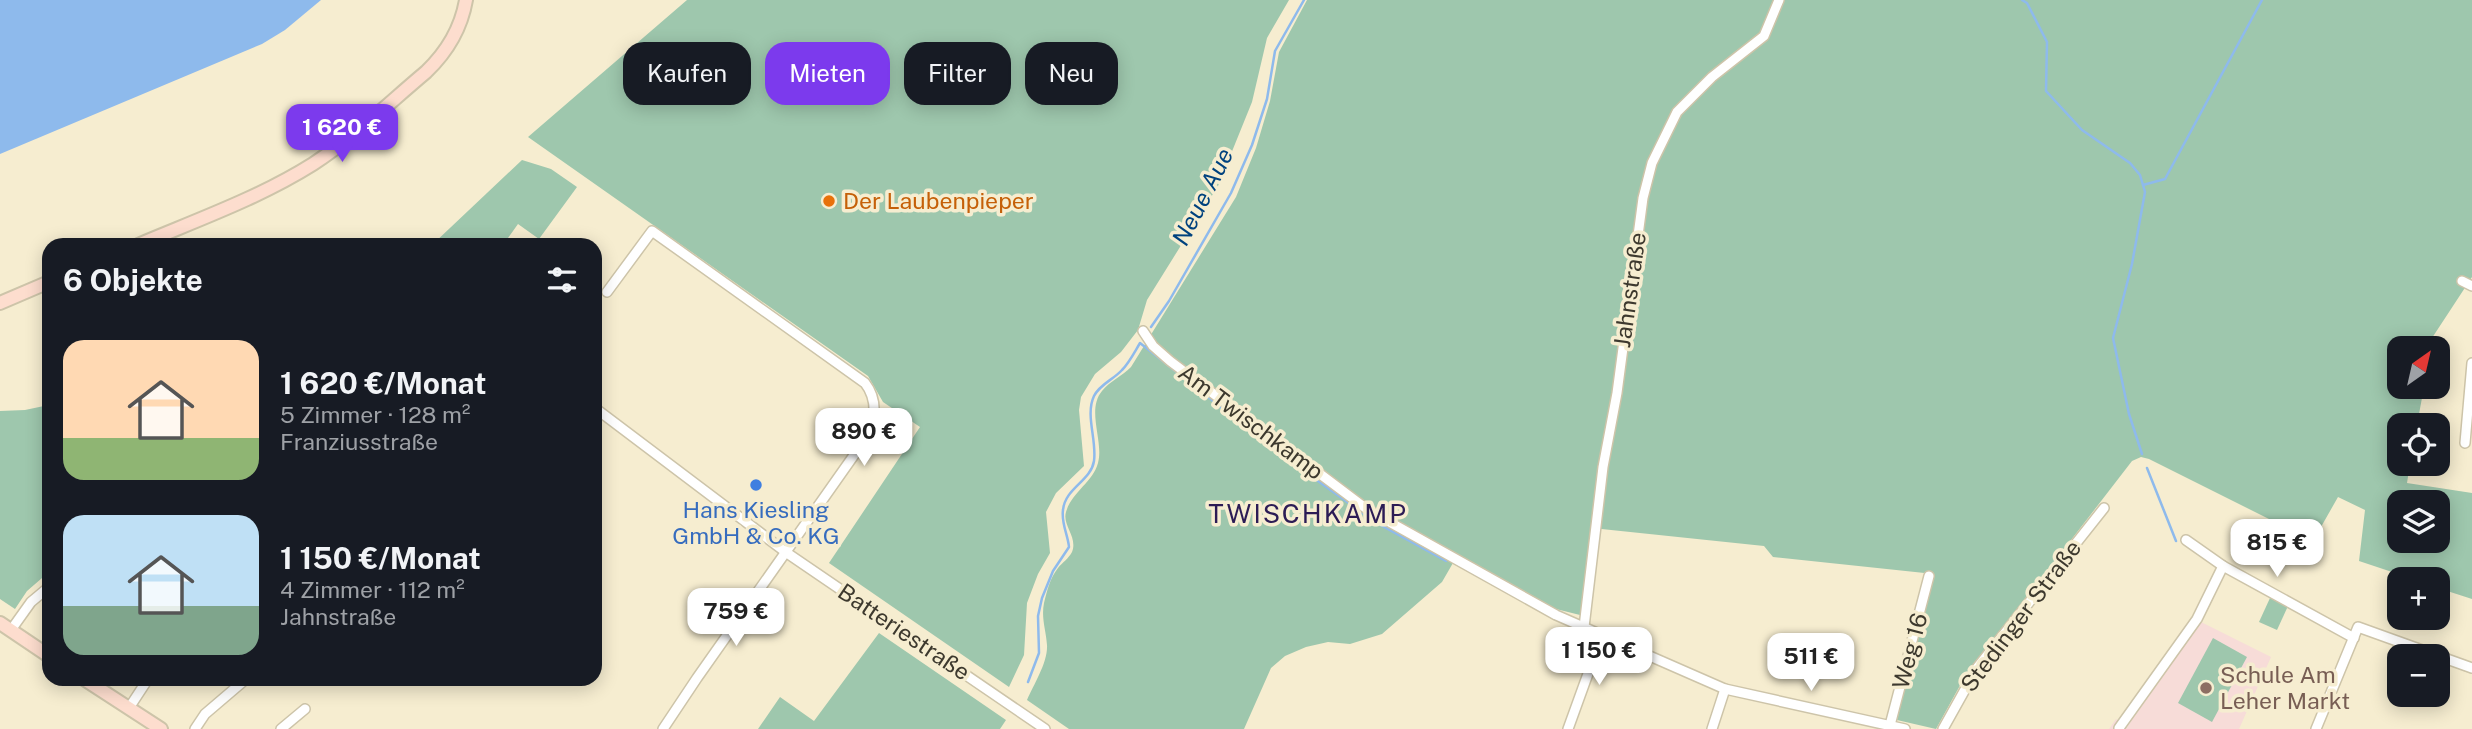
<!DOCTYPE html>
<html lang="de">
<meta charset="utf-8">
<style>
body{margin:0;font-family:"Public Sans",sans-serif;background:#20242c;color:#f1f3f6;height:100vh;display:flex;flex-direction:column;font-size:26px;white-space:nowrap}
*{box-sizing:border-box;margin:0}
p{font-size:23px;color:#9ea1a6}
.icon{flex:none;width:38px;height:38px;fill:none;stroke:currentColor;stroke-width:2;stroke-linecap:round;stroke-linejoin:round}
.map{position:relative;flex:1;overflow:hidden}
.drawer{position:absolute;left:42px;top:238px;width:560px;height:448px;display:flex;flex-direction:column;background:#171b24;border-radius:21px;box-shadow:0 4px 18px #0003}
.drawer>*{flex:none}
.top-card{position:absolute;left:623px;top:42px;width:665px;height:63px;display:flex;gap:14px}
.needle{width:46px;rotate:34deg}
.tools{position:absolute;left:2387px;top:336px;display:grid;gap:14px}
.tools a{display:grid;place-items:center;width:63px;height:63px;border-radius:14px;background:#171b24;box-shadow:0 4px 18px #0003;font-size:35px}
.price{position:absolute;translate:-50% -60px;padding:0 16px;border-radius:14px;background:#fff;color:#222;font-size:23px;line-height:46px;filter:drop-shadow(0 2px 4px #0008)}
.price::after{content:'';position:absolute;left:50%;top:42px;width:21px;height:16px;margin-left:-10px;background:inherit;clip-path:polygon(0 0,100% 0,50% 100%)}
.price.selected{background:#7c3aed;color:#fff}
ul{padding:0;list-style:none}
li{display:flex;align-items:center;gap:21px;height:175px;padding:0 21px}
li span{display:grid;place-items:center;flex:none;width:196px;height:140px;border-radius:21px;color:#555}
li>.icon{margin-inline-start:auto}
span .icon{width:84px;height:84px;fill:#fffc;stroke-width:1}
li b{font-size:30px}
h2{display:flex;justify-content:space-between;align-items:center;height:84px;padding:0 21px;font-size:30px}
.tag{padding:0 24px;border-radius:21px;background:#171b24;box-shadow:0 4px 18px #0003;font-size:24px;line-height:63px}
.tag.selected{background:#7c3aed;color:#fff}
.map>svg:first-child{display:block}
</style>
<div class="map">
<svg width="2472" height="729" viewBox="0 0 2472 729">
<rect width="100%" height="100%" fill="#f6edd0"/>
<polygon fill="#f7dcd8" points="2201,622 2271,657 2239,729 2109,729 2116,719 2127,727"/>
<g fill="#9ec7ad" fill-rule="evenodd">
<polygon points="687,0 1289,0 1267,38 1252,102 1218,186 1147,300 1138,330 1121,352 1095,374 1081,397 1079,410 1084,466 1056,493 1046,512 1050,553 1038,574 1027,603 1024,655 1009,687 829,563 920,427 883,402 868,376 528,137"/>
<path d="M 1307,0 L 2472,0 L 2472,277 L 2432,338 L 2431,348 L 2399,348 L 2399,387 L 2424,387 L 2417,425 L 2399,425 L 2399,464 L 2410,464 L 2407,483 L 2472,493 L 2472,599 L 2438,588 L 2438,579 L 2413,579 L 2359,561 L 2365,510 L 2338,497 L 2313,541 L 2149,459 L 2141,457 L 2132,461 L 1963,680 L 1936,729 L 1897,720 L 1934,574 L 1773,557 L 1764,546 L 1592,528 L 1580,615 L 1556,609 L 1457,556 L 1442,582 L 1382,634 L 1350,644 L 1328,642 L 1306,647 L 1285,656 L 1271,668 L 1244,729 L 1069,729 L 1027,700 C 1034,684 1048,662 1047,645 C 1046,630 1041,618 1044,603 C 1047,591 1050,578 1058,568 C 1062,563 1069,558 1072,552 C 1078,537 1062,525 1066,512 C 1072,492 1093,482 1098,463 C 1104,441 1086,410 1102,391 C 1110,381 1122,376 1131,367 L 1236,197 L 1256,148 L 1270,101 L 1279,52 ZM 2399,502 L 2438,502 L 2438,541 L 2399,541 Z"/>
<polygon points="522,160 551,169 577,187 539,239 518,224 508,238 507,245 432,245"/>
<polygon points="44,406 49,415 49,572 27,591 15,609 0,599 0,411 25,410"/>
<polygon points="2270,598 2288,606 2277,630 2259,622"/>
<polygon points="879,633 1006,720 1000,729 758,729 780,697 814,721"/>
<polygon points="2213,638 2247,657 2212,722 2178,703"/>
</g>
<polygon fill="#8ebaec" points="0,0 321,0 285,30 262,44 0,154"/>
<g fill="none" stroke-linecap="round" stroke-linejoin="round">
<g stroke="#8ebaec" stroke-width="2.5">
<polyline points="2022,0 2027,3 2047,42 2046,91 2082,130 2130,163 2140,175 2143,185 2165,179 2262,0"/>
<polyline points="1151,327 1169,301 1231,193 1252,145 1267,99 1275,51 1304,0"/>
<polyline points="2142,454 2129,414 2113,338 2132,264 2145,192 2143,185"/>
<polyline points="2147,468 2176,541"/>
<path d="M 1028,682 L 1039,653 L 1038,616 L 1042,598 L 1053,571 L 1069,547 C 1068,535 1061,523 1063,510 C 1065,488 1091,481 1094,461 C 1097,440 1085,415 1094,396 C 1100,384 1113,380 1122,370 C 1129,363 1134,353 1140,343 L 1275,450 L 1375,522 L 1446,561"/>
</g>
<g stroke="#cdc4a9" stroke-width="12">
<g id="minor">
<polyline points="2462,281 2472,286"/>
<path d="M 607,292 L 652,231 L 865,383 C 876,397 876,414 871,431 L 697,678 L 663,729"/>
<polyline points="1143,331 1153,346 1170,361 1368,510 1556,615 1725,689 1905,729"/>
<polyline points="595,408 787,553 1045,729"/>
<polyline points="2465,443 2472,363"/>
<polyline points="2186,540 2223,566 2354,638"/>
<polyline points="1584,627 1603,467 1617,393 1643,198 1652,163 1677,112 1712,77 1764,36 1779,0"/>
<polyline points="11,630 31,602 49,587"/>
<polyline points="129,708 148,679"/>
<polyline points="2119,728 2197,619 2223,566"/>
<polyline points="195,729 205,714 246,679"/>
<polyline points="281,729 305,709"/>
<polyline points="1568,729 1602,635"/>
<polyline points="1712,729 1725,689"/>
<polyline points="1889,729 1929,576"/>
<polyline points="1943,729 1977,668 2104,508"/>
<polyline points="2316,729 2358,627 2472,668"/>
</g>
</g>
<g stroke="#cdc4a9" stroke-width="16">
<g id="secondary">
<path d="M 138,245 C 197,220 259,198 313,164 C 354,137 389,103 426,72 C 447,52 461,29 466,0"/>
<polyline points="0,303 49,282"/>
<polyline points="0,623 49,656"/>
<polyline points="84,679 161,729"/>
</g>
</g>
<use href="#minor" stroke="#fff" stroke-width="9"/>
<use href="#secondary" stroke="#fdddce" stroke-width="12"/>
</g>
<circle fill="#e8710a" stroke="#f6edd0" stroke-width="2.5" cx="829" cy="201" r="7"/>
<circle fill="#3f7fe0" stroke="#f6edd0" stroke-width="2.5" cx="756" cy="485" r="7"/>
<circle fill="#8d6e63" stroke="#f6edd0" stroke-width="2.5" cx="2206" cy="688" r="7"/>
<g text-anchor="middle" stroke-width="7" stroke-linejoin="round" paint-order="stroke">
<g font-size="23" fill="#c56008" stroke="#f6edd0" text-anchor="start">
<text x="843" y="209">Der Laubenpieper</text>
</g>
<g font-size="23" fill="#3d392e" stroke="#f6edd0">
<text transform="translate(1630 290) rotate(-82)" y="8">Jahnstraße</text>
<text transform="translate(1251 422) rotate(37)" y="8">Am Twischkamp</text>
<text transform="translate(2021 616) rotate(-53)" y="8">Stedinger Straße</text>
<text transform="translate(904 632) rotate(34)" y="8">Batteriestraße</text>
<text transform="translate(1910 651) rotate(-75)" y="8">Weg 16</text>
</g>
<g font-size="23" fill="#366cbe" stroke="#f6edd0">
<text x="756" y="518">Hans Kiesling<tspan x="756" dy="26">GmbH &amp; Co. KG</tspan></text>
</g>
<g font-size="23" fill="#785e54" stroke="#f6edd0" text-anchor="start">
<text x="2220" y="683">Schule Am<tspan x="2220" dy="26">Leher Markt</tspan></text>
</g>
<g font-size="24" font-style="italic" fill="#00427e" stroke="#f6edd0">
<text transform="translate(1203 197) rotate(-63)" y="8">Neue Aue</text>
</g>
<g font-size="26" letter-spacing="2" fill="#2c1c55" stroke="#f6edd0">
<text x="1308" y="523">TWISCHKAMP</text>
</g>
</g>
</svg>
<div class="tools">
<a><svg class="needle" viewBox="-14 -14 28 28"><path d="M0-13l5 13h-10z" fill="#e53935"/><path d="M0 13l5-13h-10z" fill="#9ea1a6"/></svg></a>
<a><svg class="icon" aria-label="locate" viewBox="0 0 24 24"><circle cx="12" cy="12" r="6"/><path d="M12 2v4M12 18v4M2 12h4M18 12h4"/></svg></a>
<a><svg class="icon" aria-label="layers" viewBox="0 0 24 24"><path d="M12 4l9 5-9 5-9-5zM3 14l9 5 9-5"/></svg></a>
<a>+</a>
<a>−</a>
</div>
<b class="price selected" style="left:342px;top:164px">1 620 €</b>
<b class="price" style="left:864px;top:468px">890 €</b>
<b class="price" style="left:2277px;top:579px">815 €</b>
<b class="price" style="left:736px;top:648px">759 €</b>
<b class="price" style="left:1599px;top:687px">1 150 €</b>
<b class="price" style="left:1811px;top:693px">511 €</b>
<div class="top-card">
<a class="tag">Kaufen</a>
<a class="tag selected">Mieten</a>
<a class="tag">Filter</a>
<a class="tag">Neu</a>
</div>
<section class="drawer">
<h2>6 Objekte<svg class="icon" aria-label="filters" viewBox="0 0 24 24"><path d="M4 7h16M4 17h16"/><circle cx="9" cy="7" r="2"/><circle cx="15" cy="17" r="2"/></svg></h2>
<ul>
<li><span style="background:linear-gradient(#ffd9b3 70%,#8fb573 0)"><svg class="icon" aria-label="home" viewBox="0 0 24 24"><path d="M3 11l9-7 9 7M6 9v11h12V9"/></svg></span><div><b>1 620 €/Monat</b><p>5 Zimmer · 128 m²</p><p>Franziusstraße</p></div></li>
<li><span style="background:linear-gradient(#bfe0f5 65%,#7fa58c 0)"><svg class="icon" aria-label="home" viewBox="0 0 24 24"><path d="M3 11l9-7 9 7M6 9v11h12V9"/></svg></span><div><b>1 150 €/Monat</b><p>4 Zimmer · 112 m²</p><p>Jahnstraße</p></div></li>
</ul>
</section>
</div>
